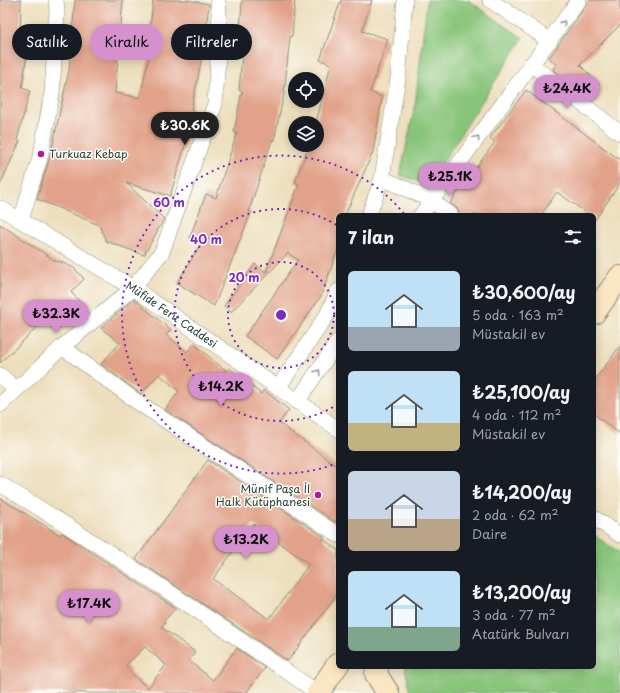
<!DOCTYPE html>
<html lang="tr">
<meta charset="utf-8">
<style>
body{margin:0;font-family:"Playpen Sans",sans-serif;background:#20242c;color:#f1f3f6;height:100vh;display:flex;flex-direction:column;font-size:15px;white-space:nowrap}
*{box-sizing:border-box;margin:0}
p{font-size:13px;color:#9ea1a6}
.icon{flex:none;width:22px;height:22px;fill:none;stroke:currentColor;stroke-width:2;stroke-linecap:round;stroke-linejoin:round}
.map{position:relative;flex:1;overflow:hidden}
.panel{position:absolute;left:336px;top:213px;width:260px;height:456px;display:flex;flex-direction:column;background:#171b24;border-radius:6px;box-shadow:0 2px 10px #0003}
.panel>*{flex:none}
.top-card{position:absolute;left:12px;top:24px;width:264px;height:36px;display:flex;gap:8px}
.fabs{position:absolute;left:288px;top:72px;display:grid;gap:8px}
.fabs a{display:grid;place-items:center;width:36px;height:36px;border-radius:50%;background:#171b24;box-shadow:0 2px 10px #0003;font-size:20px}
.price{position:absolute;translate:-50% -34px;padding:0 9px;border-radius:14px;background:#d690ce;color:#111;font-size:13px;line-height:26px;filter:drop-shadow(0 1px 2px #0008)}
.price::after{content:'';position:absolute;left:50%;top:24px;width:12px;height:9px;margin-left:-6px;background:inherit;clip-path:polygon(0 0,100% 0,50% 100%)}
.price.current{background:#222;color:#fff}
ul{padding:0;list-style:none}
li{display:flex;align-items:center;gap:12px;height:100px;padding:0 12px}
li span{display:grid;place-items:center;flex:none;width:112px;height:80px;border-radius:6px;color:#555}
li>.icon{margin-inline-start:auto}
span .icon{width:48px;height:48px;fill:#fffc;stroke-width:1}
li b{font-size:17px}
h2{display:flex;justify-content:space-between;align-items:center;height:48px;padding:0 12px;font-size:17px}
.chip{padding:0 14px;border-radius:18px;background:#171b24;box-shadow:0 2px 10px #0003;font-size:14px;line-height:36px}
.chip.current{background:#d690ce;color:#111}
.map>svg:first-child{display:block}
</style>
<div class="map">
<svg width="620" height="693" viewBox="0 0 620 693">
<rect width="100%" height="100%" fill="#fdfcf7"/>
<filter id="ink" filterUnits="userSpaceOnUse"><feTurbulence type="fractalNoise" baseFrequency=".025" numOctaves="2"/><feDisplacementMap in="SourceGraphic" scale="8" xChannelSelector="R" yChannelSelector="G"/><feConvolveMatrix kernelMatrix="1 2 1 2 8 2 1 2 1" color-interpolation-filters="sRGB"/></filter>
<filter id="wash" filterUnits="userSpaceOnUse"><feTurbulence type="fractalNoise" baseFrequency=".012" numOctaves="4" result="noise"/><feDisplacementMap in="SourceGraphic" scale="16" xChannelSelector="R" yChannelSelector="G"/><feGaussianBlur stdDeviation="0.9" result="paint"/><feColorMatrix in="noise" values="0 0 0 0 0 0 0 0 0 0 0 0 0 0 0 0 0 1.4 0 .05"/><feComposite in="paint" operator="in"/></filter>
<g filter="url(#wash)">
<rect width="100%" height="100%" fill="#eddfbd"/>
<g fill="#88c479" stroke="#548056">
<polygon points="427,0 468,0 523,38 428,185 400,175 415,106"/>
<polygon points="594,535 620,553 620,693 410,693 405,667 594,667"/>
</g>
<g id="blocks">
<g fill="#e2a28a" fill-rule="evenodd">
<polygon points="0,0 21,0 20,33 30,35 22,88 30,91 17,140 20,141 0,185"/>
<polygon points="75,0 123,0 115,93 140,98 153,38 149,37 153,0 188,0 209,4 203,53 191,110 195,112 170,196 126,183 164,219 144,255 106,241 99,225 37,199 50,157 69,70"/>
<polygon points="242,0 295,0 292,36 290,36 284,94 274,140 272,140 249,211 251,212 214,306 177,283 202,242 190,237 206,194 216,198 237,133 234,132 242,91 239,90 244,33 240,32"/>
<polygon points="341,0 372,0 362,31 388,39 370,92 382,97 373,152 345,215 338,215 338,249 321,296 277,359 245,336 298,260 288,253 231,312 224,306 255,264 266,272 299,184 295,182 309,145 317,145 316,123 331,64 320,60"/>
<polygon points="590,0 620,0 620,25 580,65 600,85 572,74 567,81 553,70 556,64 549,58"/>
<polygon points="526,90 620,160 620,183 595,220 594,215 589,215 557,192 541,215 460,215 457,208 450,203 495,142 490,138"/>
<polygon points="0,224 57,262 59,261 74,268 84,279 71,292 82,304 59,323 51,314 0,363"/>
<polygon points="134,299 171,330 166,335 187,352 194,344 226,371 229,368 261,394 264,390 289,410 279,423 338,467 338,518 335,522 165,410 179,391 159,374 141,394 101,364 120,343 101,328"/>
<polygon points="620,346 620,434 594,414 594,381"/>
<path d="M 208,460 L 324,537 L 323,539 L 338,550 L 338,593 L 288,661 L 136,559 ZM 253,524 L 309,564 L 269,619 L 213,579 Z"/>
<path d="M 0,498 L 60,535 L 62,533 L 176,608 L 164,621 L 165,623 L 161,627 L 195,652 L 189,661 L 213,680 L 237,648 L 265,668 L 246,693 L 0,693 ZM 145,647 L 166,665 L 148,688 L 134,676 L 126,665 Z"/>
</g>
</g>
</g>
<g filter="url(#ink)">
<use href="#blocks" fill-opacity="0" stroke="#868e78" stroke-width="1"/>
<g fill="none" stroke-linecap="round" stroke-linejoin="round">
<g stroke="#868e78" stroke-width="16">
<g id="minor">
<polyline points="490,0 550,41"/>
<polyline points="531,64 620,133"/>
<polyline points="382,178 431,200 451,215"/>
<path id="s1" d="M 0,208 L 133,288 L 338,429"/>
<polyline points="369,215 382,178 398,78 405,0"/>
<polyline points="421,215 579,0"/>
<polyline points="21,220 41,154 52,93 57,11 56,0"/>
<polyline points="62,347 136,401 338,535"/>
<polyline points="0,375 16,389"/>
<polyline points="278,388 327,315 338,291"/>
<polyline points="297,402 338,341"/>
<polyline points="0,405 62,347 133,288 162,252 215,104 220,28 218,0"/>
<path d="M 0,484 C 109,550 213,621 318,693"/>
<polyline points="594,518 620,535"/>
</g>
</g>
<g stroke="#868e78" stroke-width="24">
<g id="secondary">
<polyline points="594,313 620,277"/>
<polyline points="377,667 376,674 388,693"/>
<polyline points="318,693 338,664"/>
</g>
</g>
<use href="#minor" stroke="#fff" stroke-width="15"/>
<use href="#secondary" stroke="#fbe6c4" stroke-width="22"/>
</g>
<defs><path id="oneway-chevron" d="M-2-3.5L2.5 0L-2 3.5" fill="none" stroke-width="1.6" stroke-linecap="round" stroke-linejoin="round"/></defs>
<g stroke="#8f9e9a">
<use href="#oneway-chevron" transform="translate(563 23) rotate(-55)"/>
<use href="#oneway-chevron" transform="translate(477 138) rotate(-54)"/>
<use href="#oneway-chevron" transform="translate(318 372) rotate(-57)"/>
</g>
</g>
<g fill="none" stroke="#7b2cbf" stroke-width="2" stroke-dasharray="2 4">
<circle cx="281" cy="315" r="53"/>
<path d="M338 404A106 106 0 1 1 338 226"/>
<path d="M338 463A159 159 0 1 1 405 215"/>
</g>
<g fill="#b5179e" stroke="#fdfcf7" stroke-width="1.5">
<circle cx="41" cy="154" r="4"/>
<circle cx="318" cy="495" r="4"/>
</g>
<g text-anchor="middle" stroke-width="3" stroke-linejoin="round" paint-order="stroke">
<g font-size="11" fill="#1f3d34" stroke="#fdfcf7" text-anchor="start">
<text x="49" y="158">Turkuaz Kebap</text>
<text x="310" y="493" text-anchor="end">Münif Paşa İl<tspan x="310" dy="13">Halk Kütüphanesi</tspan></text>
</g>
<g font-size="11" fill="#1f3d34" stroke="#fdfcf7">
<text dy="4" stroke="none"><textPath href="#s1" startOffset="202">Müfide Ferit Caddesi</textPath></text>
</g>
</g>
<circle cx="281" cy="315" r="6" fill="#7b2cbf" stroke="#fdfcf7" stroke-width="2"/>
<g font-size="12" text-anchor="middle" font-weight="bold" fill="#7b2cbf" stroke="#fdfcf7" stroke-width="3" stroke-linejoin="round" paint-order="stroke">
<text x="169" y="207">60 m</text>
<text x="206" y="244">40 m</text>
<text x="244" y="282">20 m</text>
</g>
</svg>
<div class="fabs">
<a><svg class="icon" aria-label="locate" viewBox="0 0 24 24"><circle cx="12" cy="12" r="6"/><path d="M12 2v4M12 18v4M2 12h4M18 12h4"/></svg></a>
<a><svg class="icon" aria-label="layers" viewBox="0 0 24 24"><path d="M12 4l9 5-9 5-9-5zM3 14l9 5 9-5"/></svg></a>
</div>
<b class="price" style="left:567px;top:109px">₺24.4K</b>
<b class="price current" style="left:185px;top:146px">₺30.6K</b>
<b class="price" style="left:450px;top:197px">₺25.1K</b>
<b class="price" style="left:56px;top:334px">₺32.3K</b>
<b class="price" style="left:221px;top:407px">₺14.2K</b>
<b class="price" style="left:246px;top:560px">₺13.2K</b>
<b class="price" style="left:89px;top:624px">₺17.4K</b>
<div class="top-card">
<a class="chip">Satılık</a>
<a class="chip current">Kiralık</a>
<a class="chip">Filtreler</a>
</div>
<section class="panel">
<h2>7 ilan<svg class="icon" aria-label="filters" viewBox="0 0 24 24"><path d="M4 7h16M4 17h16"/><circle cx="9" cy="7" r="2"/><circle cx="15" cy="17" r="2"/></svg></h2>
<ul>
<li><span style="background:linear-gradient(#bfe0f5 70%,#9aa5b1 0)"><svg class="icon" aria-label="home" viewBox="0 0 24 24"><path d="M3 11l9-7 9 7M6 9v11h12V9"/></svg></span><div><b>₺30,600/ay</b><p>5 oda · 163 m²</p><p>Müstakil ev</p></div></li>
<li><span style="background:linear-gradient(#bfe0f5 65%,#c2b280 0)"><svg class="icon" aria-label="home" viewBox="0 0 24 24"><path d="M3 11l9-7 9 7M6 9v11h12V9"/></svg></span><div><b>₺25,100/ay</b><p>4 oda · 112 m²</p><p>Müstakil ev</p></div></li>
<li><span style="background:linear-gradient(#c9d6e8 60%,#b9a48a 0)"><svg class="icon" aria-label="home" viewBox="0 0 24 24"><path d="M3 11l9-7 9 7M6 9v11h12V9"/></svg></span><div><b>₺14,200/ay</b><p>2 oda · 62 m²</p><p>Daire</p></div></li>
<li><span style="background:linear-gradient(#bfe0f5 70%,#7fa58c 0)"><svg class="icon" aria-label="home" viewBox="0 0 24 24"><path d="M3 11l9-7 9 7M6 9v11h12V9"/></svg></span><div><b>₺13,200/ay</b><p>3 oda · 77 m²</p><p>Atatürk Bulvarı</p></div></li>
</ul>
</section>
</div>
